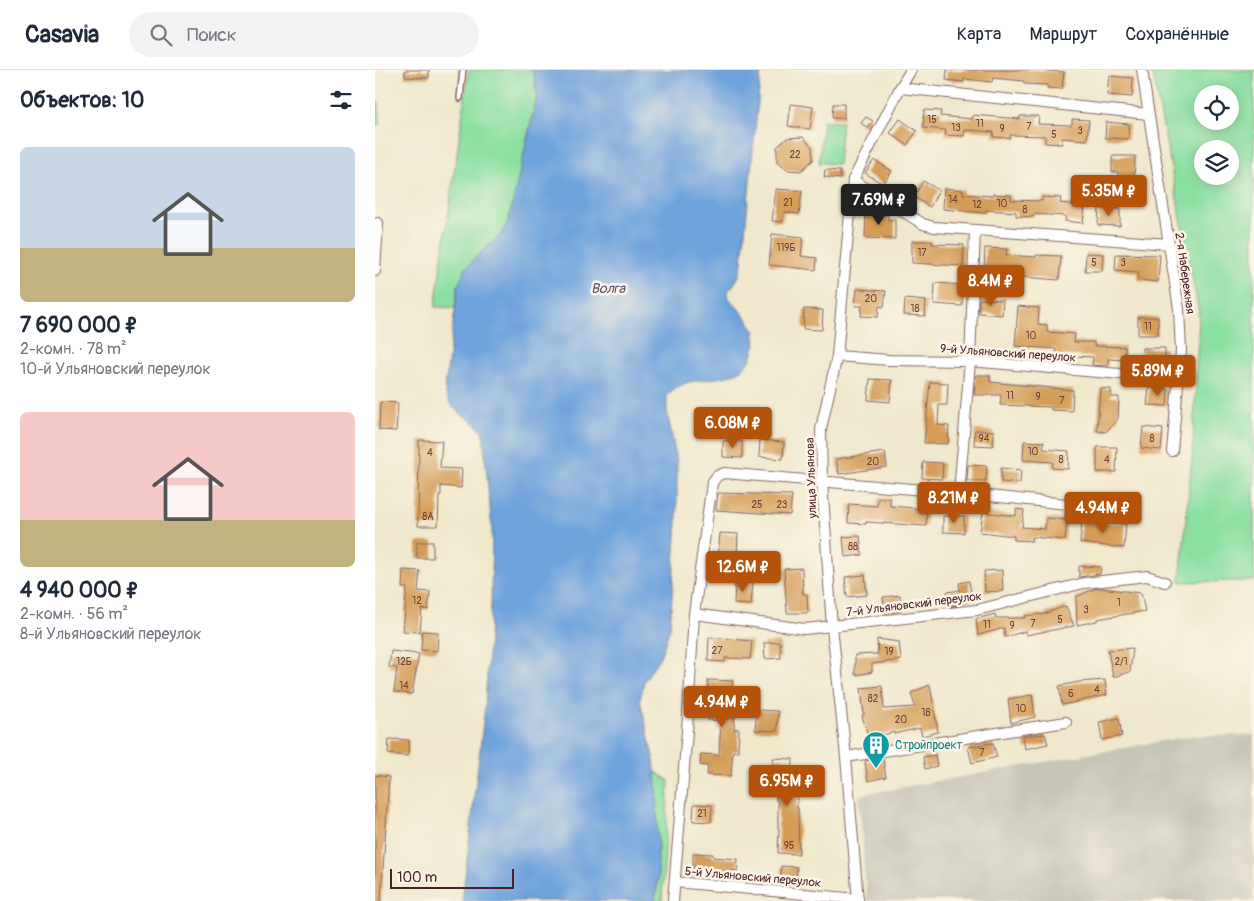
<!DOCTYPE html>
<html lang="ru">
<meta charset="utf-8">
<style>
body{margin:0;font-family:Pangolin,sans-serif;background:#f2f2f3;color:#1f2937;height:100vh;display:flex;flex-direction:column;font-size:19px;white-space:nowrap}
*{box-sizing:border-box;margin:0}
p{font-size:16px;color:#747a83}
.icon{flex:none;width:28px;height:28px;fill:none;stroke:currentColor;stroke-width:2;stroke-linecap:round;stroke-linejoin:round}
.map{position:relative;flex:1;overflow:hidden}
.panel{display:flex;flex-direction:column;background:#fff;width:375px}
.panel>*{flex:none}
.fabs{position:absolute;left:819px;top:15px;display:grid;gap:10px}
.fabs a{display:grid;place-items:center;width:45px;height:45px;border-radius:50%;background:#fff;box-shadow:0 2px 12px #0003;font-size:25px}
.scale{position:absolute;left:15px;bottom:12px;width:124px;box-sizing:border-box;padding-left:5px;border:2px solid #4a1f2b;border-top:0;font-size:14px;line-height:18px;white-space:nowrap;color:#4a1f2b;-webkit-text-stroke:4px #fcf5e5;paint-order:stroke}
.price{position:absolute;translate:-50% -42px;padding:0 11px;border-radius:5px;background:#b45309;color:#fff;font-size:16px;line-height:32px;filter:drop-shadow(0 1px 2px #0008)}
.price::after{content:'';position:absolute;left:50%;top:30px;width:15px;height:11px;margin-left:-8px;background:inherit;clip-path:polygon(0 0,100% 0,50% 100%)}
.price.active{background:#222;color:#fff}
ul{padding:0;list-style:none}
li{display:grid;align-content:center;gap:10px;height:265px;padding:0 20px}
li span{display:grid;place-items:center;height:155px;border-radius:8px;color:#555}
li>.icon{margin-inline-start:auto}
span .icon{width:90px;height:90px;fill:#fffc;stroke-width:1}
li b{font-size:21px}
h2{display:flex;justify-content:space-between;align-items:center;height:60px;padding:0 20px;font-size:21px}
header{display:flex;align-items:center;gap:30px;box-sizing:border-box;height:70px;padding:0 25px;background:#fff;border-bottom:1px solid #e0e1e3}
header strong{font-size:24px}
nav{display:flex;gap:28px;margin-inline-start:auto;font-size:18px}
.search{width:350px;height:45px;background:#f2f2f3;display:flex;align-items:center;gap:12px;box-sizing:border-box;padding:0 18px;border-radius:28px;color:#747a83;font-size:19px}
main{display:flex;flex:1;min-height:0}
.map>svg:first-child{display:block}
</style>
<header>
<strong>Casavia</strong>
<div class="search"><svg class="icon" aria-label="search" viewBox="0 0 24 24"><circle cx="10" cy="10" r="6"/><path d="M15 15l6 6"/></svg>Поиск</div>
<nav><a>Карта</a><a>Маршрут</a><a>Сохранённые</a></nav>
</header>
<main>
<section class="panel">
<h2>Объектов: 10<svg class="icon" aria-label="filters" viewBox="0 0 24 24"><path d="M4 7h16M4 17h16"/><circle cx="9" cy="7" r="2"/><circle cx="15" cy="17" r="2"/></svg></h2>
<ul>
<li><span style="background:linear-gradient(#c9d6e8 65%,#c2b280 0)"><svg class="icon" aria-label="home" viewBox="0 0 24 24"><path d="M3 11l9-7 9 7M6 9v11h12V9"/></svg></span><div><b>7 690 000 ₽</b><p>2-комн. · 78 m²</p><p>10-й Ульяновский переулок</p></div></li>
<li><span style="background:linear-gradient(#f6c9c9 70%,#c2b280 0)"><svg class="icon" aria-label="home" viewBox="0 0 24 24"><path d="M3 11l9-7 9 7M6 9v11h12V9"/></svg></span><div><b>4 940 000 ₽</b><p>2-комн. · 56 m²</p><p>8-й Ульяновский переулок</p></div></li>
</ul>
</section>
<div class="map">
<svg width="879" height="831" viewBox="0 0 879 831">
<rect width="100%" height="100%" fill="#fcf5e5"/>
<filter id="ink" filterUnits="userSpaceOnUse"><feTurbulence type="fractalNoise" baseFrequency=".02" numOctaves="2"/><feDisplacementMap in="SourceGraphic" scale="10" xChannelSelector="R" yChannelSelector="G"/><feConvolveMatrix kernelMatrix="1 2 1 2 8 2 1 2 1" color-interpolation-filters="sRGB"/></filter>
<filter id="wash" filterUnits="userSpaceOnUse"><feTurbulence type="fractalNoise" baseFrequency=".0096" numOctaves="4" result="noise"/><feDisplacementMap in="SourceGraphic" scale="20" xChannelSelector="R" yChannelSelector="G"/><feGaussianBlur stdDeviation="1.12" result="paint"/><feColorMatrix in="noise" values="0 0 0 0 0 0 0 0 0 0 0 0 0 0 0 0 0 1.4 0 .05"/><feComposite in="paint" operator="in"/></filter>
<g filter="url(#wash)">
<rect width="100%" height="100%" fill="#efe8cc"/>
<polygon fill="#c7c5b8" points="879,665 879,831 492,831 484,725 815,666"/>
<g fill="#89dea0" stroke="#6a7e66" fill-rule="evenodd">
<polygon points="94,0 155,0 159,4 162,26 134,149 125,166 116,175 83,216 80,238 60,237"/>
<path d="M 777,0 L 879,0 L 879,511 L 805,512 L 818,377 L 824,242 ZM 828,24 L 855,24 L 855,51 L 828,51 ZM 828,79 L 855,79 L 855,106 L 828,106 Z"/>
<polygon points="0,32 4,32 5,54 0,55"/>
<polygon points="448,51 467,52 463,94 444,93"/>
<polygon points="281,702 294,711 287,831 280,831 283,808 282,715"/>
</g>
<path fill="#6ea2db" stroke="#5c6083" d="M 155,0 L 386,0 L 367,193 C 365,206 362,212 353,221 L 353,227 L 370,246 L 379,260 L 381,274 L 376,289 L 366,301 L 349,307 L 314,312 L 300,318 L 292,326 L 292,341 L 302,392 L 302,453 L 295,558 L 286,585 L 269,612 L 265,630 L 279,690 L 282,715 L 283,808 L 280,831 L 87,831 L 110,636 L 116,533 L 117,461 L 108,363 C 94,342 71,345 70,316 L 83,216 L 90,198 L 103,185 L 125,166 L 134,149 L 162,26 L 159,4 Z"/>
<g id="blocks">
<g fill="#d49c56">
<polygon points="30,0 54,0 54,8 30,7"/>
<polygon points="572,0 661,0 689,2 687,19 672,18 672,15 649,14 649,11 618,8 617,12 589,9 589,12 571,10"/>
<polygon points="734,6 758,8 757,27 732,25"/>
<polygon points="416,34 438,37 435,59 413,56"/>
<polygon points="458,34 469,34 469,48 457,48"/>
<polygon points="549,40 566,41 565,46 597,49 598,45 645,49 645,46 664,46 663,54 697,55 697,49 714,50 712,70 687,68 687,74 670,73 670,66 635,65 635,68 618,67 619,62 590,60 589,66 570,65 571,60 548,58"/>
<polygon points="491,47 498,51 493,58 486,53"/>
<polygon points="525,49 542,61 532,75 515,63"/>
<polygon points="731,52 754,54 753,69 730,68"/>
<polygon points="428,67 437,77 438,90 426,101 412,100 402,92 402,77 412,68"/>
<polygon points="737,86 760,86 759,114 762,114 761,131 742,130 743,102 737,102"/>
<polygon points="499,90 517,101 508,114 490,103"/>
<polygon points="450,100 465,101 465,109 449,107"/>
<polygon points="548,111 564,120 555,137 539,127"/>
<polygon points="569,118 588,120 588,124 618,126 618,124 636,125 636,130 667,131 667,127 686,128 685,133 710,136 708,153 690,151 691,146 659,144 658,147 641,146 641,142 611,140 610,143 568,139"/>
<polygon points="401,119 427,121 424,144 409,142 407,152 397,151"/>
<polygon points="724,138 745,139 745,156 723,155"/>
<polygon points="491,141 506,142 506,145 513,145 513,150 520,150 520,169 490,168"/>
<polygon points="397,164 428,167 426,186 442,188 441,200 394,195"/>
<polygon points="537,171 557,171 557,174 589,175 588,196 537,193"/>
<polygon points="610,178 632,179 631,185 661,187 661,185 686,186 684,210 636,206 637,201 609,200"/>
<polygon points="711,183 728,184 727,201 710,201"/>
<polygon points="741,184 785,185 783,212 763,210 763,202 740,200"/>
<polygon points="560,213 588,215 587,236 559,234"/>
<polygon points="482,219 511,221 509,237 504,236 503,247 486,246 487,236 480,236"/>
<polygon points="530,229 551,231 550,246 529,245"/>
<polygon points="604,229 628,230 627,245 604,243"/>
<polygon points="643,236 664,238 663,254 672,255 672,262 700,264 699,272 719,272 719,276 750,277 750,290 733,289 733,296 717,295 718,287 681,285 681,279 640,276"/>
<polygon points="429,239 448,240 447,260 428,259"/>
<rect x="763" y="247" width="20" height="18"/>
<polygon points="767,278 790,278 790,296 766,296"/>
<polygon points="601,305 615,305 615,312 698,320 697,341 676,340 676,337 625,335 626,325 599,325"/>
<polygon points="495,309 517,310 515,332 493,330"/>
<polygon points="555,312 573,313 572,335 564,335 563,355 574,356 573,374 549,373"/>
<polygon points="725,318 736,319 736,327 744,327 743,349 731,362 722,361"/>
<polygon points="774,318 793,319 792,336 772,335"/>
<polygon points="5,332 23,333 21,361 4,360"/>
<polygon points="768,357 788,359 786,380 766,378"/>
<polygon points="600,360 619,361 618,376 599,375"/>
<polygon points="44,370 67,371 65,398 87,399 86,418 66,416 66,425 64,425 63,456 43,456"/>
<polygon points="385,370 409,372 408,389 384,387"/>
<polygon points="348,371 367,371 367,388 348,387"/>
<polygon points="649,371 669,372 668,379 694,381 693,399 677,398 678,392 648,390"/>
<polygon points="722,377 742,377 741,402 722,402"/>
<polygon points="510,382 512,397 464,404 461,389"/>
<polygon points="548,392 568,393 567,409 547,408"/>
<polygon points="593,395 612,396 611,411 592,411"/>
<polygon points="626,398 646,400 645,413 626,412"/>
<polygon points="343,423 417,425 415,445 341,440"/>
<polygon points="503,428 515,428 515,436 552,439 551,456 491,452 491,454 473,453 474,434 502,436"/>
<polygon points="641,439 649,440 647,457 670,459 671,448 692,450 690,470 657,467 657,471 639,470 639,466 605,462 608,442 641,446"/>
<polygon points="568,446 589,446 589,463 568,462"/>
<polygon points="707,452 751,454 749,478 705,473"/>
<polygon points="345,463 363,464 362,484 353,483 353,490 343,489"/>
<polygon points="485,466 487,485 470,487 468,467"/>
<rect x="42" y="472" width="16" height="16"/>
<polygon points="704,496 726,497 725,504 704,507"/>
<polygon points="427,498 428,524 432,524 433,543 412,543 409,499"/>
<polygon points="28,500 45,501 43,521 55,522 53,540 47,539 45,562 28,561 32,518 27,518"/>
<polygon points="627,500 628,521 610,522 609,501"/>
<polygon points="490,505 492,525 472,527 470,507"/>
<polygon points="594,511 597,530 584,532 585,535 574,536 572,522 585,520 584,513"/>
<polygon points="360,512 378,513 376,535 359,534"/>
<polygon points="725,518 766,523 770,541 722,549 722,551 702,555 701,527 719,519"/>
<polygon points="525,525 526,541 509,542 508,527"/>
<polygon points="691,536 699,556 651,565 651,561 630,567 629,558 603,565 601,549 620,544 621,548 650,548 650,546 666,544 666,545"/>
<polygon points="47,561 63,562 62,581 46,580"/>
<polygon points="334,567 377,571 375,589 350,588 350,592 333,591"/>
<polygon points="502,569 524,572 526,590 497,594 497,602 480,605 480,585 503,584"/>
<polygon points="405,572 406,588 390,589 389,573"/>
<polygon points="758,578 755,602 738,607 733,580"/>
<polygon points="16,581 44,584 37,624 19,622 22,598 14,597"/>
<polygon points="333,610 358,611 356,634 360,635 359,659 364,659 363,681 358,681 356,706 332,705 333,696 325,695 326,684 344,685 346,651 333,650"/>
<polygon points="730,610 732,625 687,635 684,616 704,612"/>
<polygon points="555,615 563,662 547,666 545,658 519,664 519,662 494,669 487,646 489,645 486,618 507,616 509,639 540,637 536,623"/>
<polygon points="657,625 660,647 636,653 633,629"/>
<polygon points="382,640 403,641 402,661 380,660"/>
<polygon points="744,648 747,666 727,670 724,652"/>
<polygon points="670,664 673,674 650,679 648,666"/>
<polygon points="14,669 34,670 33,686 13,684"/>
<polygon points="618,673 622,687 597,693 593,677"/>
<polygon points="560,685 562,696 550,699 548,687"/>
<polygon points="398,688 418,689 417,715 423,715 422,738 423,738 424,784 403,783 404,758 403,758 403,732 401,731 402,709 398,709"/>
<polygon points="508,688 511,707 493,711 490,691"/>
<polygon points="0,705 14,707 6,831 0,831"/>
<polygon points="319,734 337,735 336,752 318,751"/>
<polygon points="318,783 338,784 338,787 363,789 362,801 356,801 355,807 343,806 344,800 318,799"/>
<polygon points="406,796 422,797 421,813 406,813"/>
</g>
</g>
</g>
<g filter="url(#ink)">
<use href="#blocks" fill-opacity="0" stroke="#846563" stroke-width="1"/>
<g fill="none" stroke-linecap="round" stroke-linejoin="round">
<g stroke="#846563" stroke-width="8">
<polyline id="service" points="85,28 88,0"/>
</g>
<g stroke="#846563" stroke-width="12">
<g id="minor">
<polyline points="767,0 804,239 806,281 797,381"/>
<polyline points="525,18 773,44"/>
<polyline points="478,110 548,154 559,157 794,174"/>
<polyline points="0,201 3,153"/>
<polyline points="462,286 514,290 595,291 803,309"/>
<polyline points="584,423 595,291 600,161"/>
<polyline points="319,544 430,559 602,540 709,513 772,506 790,512"/>
<polyline points="471,687 691,652"/>
<polyline points="300,812 483,829"/>
<polyline points="298,831 312,661 319,544 337,413 342,406 349,403 584,423 742,439"/>
<polyline points="483,831 471,687 457,557 447,411 446,359 462,286 478,110 525,18 536,0"/>
</g>
</g>
<use href="#service" stroke="#fff" stroke-width="5"/>
<use href="#minor" stroke="#fff" stroke-width="10"/>
</g>
</g>
<defs>
<g id="building-pin" transform="scale(1.4375)"><path d="M0 17L-7.5 6A9.5 9.5 0 1 1 7.5 6Z" fill="#0f9aa8" stroke="#fcf5e5"/><path d="M-4-6H4V6H1V3H-1V6H-4ZM-2.5-4.3h1.7v1.8h-1.7ZM.8-4.3h1.7v1.8H.8ZM-2.5-1h1.7V.8h-1.7ZM.8-1h1.7V.8H.8Z" fill="#fff"/></g>
</defs>
<g fill-rule="evenodd">
<use href="#building-pin" x="501" y="675"/>
</g>
<g text-anchor="middle" stroke-width="5" stroke-linejoin="round" paint-order="stroke">
<g font-size="10" fill="#6c3e36">
<text x="557" y="53">15</text>
<text x="605" y="57">11</text>
<text x="654" y="60">7</text>
<text x="581" y="61">13</text>
<text x="627" y="62">9</text>
<text x="705" y="64">3</text>
<text x="679" y="68">5</text>
<text x="420" y="88">22</text>
<text x="578" y="133">14</text>
<text x="413" y="136">21</text>
<text x="627" y="137">10</text>
<text x="602" y="138">12</text>
<text x="650" y="143">8</text>
<text x="411" y="181">119Б</text>
<text x="547" y="186">17</text>
<text x="719" y="196">5</text>
<text x="748" y="196">3</text>
<text x="496" y="232">20</text>
<text x="540" y="242">18</text>
<text x="773" y="260">11</text>
<text x="656" y="269">10</text>
<text x="635" y="329">11</text>
<text x="663" y="330">9</text>
<text x="687" y="334">7</text>
<text x="609" y="372">94</text>
<text x="777" y="372">8</text>
<text x="658" y="385">10</text>
<text x="55" y="386">4</text>
<text x="686" y="393">8</text>
<text x="732" y="393">4</text>
<text x="498" y="395">20</text>
<text x="382" y="438">25</text>
<text x="407" y="438">23</text>
<text x="53" y="450">8А</text>
<text x="478" y="480">88</text>
<text x="42" y="534">12</text>
<text x="744" y="536">1</text>
<text x="711" y="543">3</text>
<text x="685" y="553">5</text>
<text x="658" y="557">7</text>
<text x="612" y="558">11</text>
<text x="637" y="559">9</text>
<text x="342" y="584">27</text>
<text x="514" y="585">19</text>
<text x="29" y="595">12Б</text>
<text x="746" y="595">2/1</text>
<text x="29" y="619">14</text>
<text x="722" y="623">4</text>
<text x="696" y="627">6</text>
<text x="498" y="632">82</text>
<text x="646" y="642">10</text>
<text x="551" y="646">18</text>
<text x="526" y="653">20</text>
<text x="607" y="686">7</text>
<text x="327" y="747">21</text>
<text x="414" y="779">95</text>
</g>
<g font-size="12" fill="#4a1f2b" stroke="#fcf5e5">
<text transform="translate(810 203) rotate(82)" y="4">2-я Набережная</text>
<text transform="translate(633 283) rotate(4)" y="4">9-й Ульяновский переулок</text>
<text transform="translate(436 408) rotate(-92)" y="4">улица Ульянова</text>
<text transform="translate(539 534) rotate(-7)" y="4">7-й Ульяновский переулок</text>
<text transform="translate(378 807) rotate(5)" y="4">5-й Ульяновский переулок</text>
</g>
<g font-size="12" fill="#0d838f" stroke="#fcf5e5" text-anchor="start">
<text x="520" y="679">Стройпроект</text>
</g>
<g font-size="14" font-style="italic" fill="#585371" stroke="#fcf5e5">
<text x="233" y="223">Волга</text>
</g>
</g>
</svg>
<div class="fabs">
<a><svg class="icon" aria-label="locate" viewBox="0 0 24 24"><circle cx="12" cy="12" r="6"/><path d="M12 2v4M12 18v4M2 12h4M18 12h4"/></svg></a>
<a><svg class="icon" aria-label="layers" viewBox="0 0 24 24"><path d="M12 4l9 5-9 5-9-5zM3 14l9 5 9-5"/></svg></a>
</div>
<div class="scale">100 m</div>
<b class="price" style="left:734px;top:147px">5.35M ₽</b>
<b class="price active" style="left:504px;top:156px">7.69M ₽</b>
<b class="price" style="left:616px;top:237px">8.4M ₽</b>
<b class="price" style="left:783px;top:327px">5.89M ₽</b>
<b class="price" style="left:358px;top:379px">6.08M ₽</b>
<b class="price" style="left:579px;top:454px">8.21M ₽</b>
<b class="price" style="left:728px;top:464px">4.94M ₽</b>
<b class="price" style="left:368px;top:523px">12.6M ₽</b>
<b class="price" style="left:347px;top:658px">4.94M ₽</b>
<b class="price" style="left:412px;top:737px">6.95M ₽</b>
</div>
</main>
